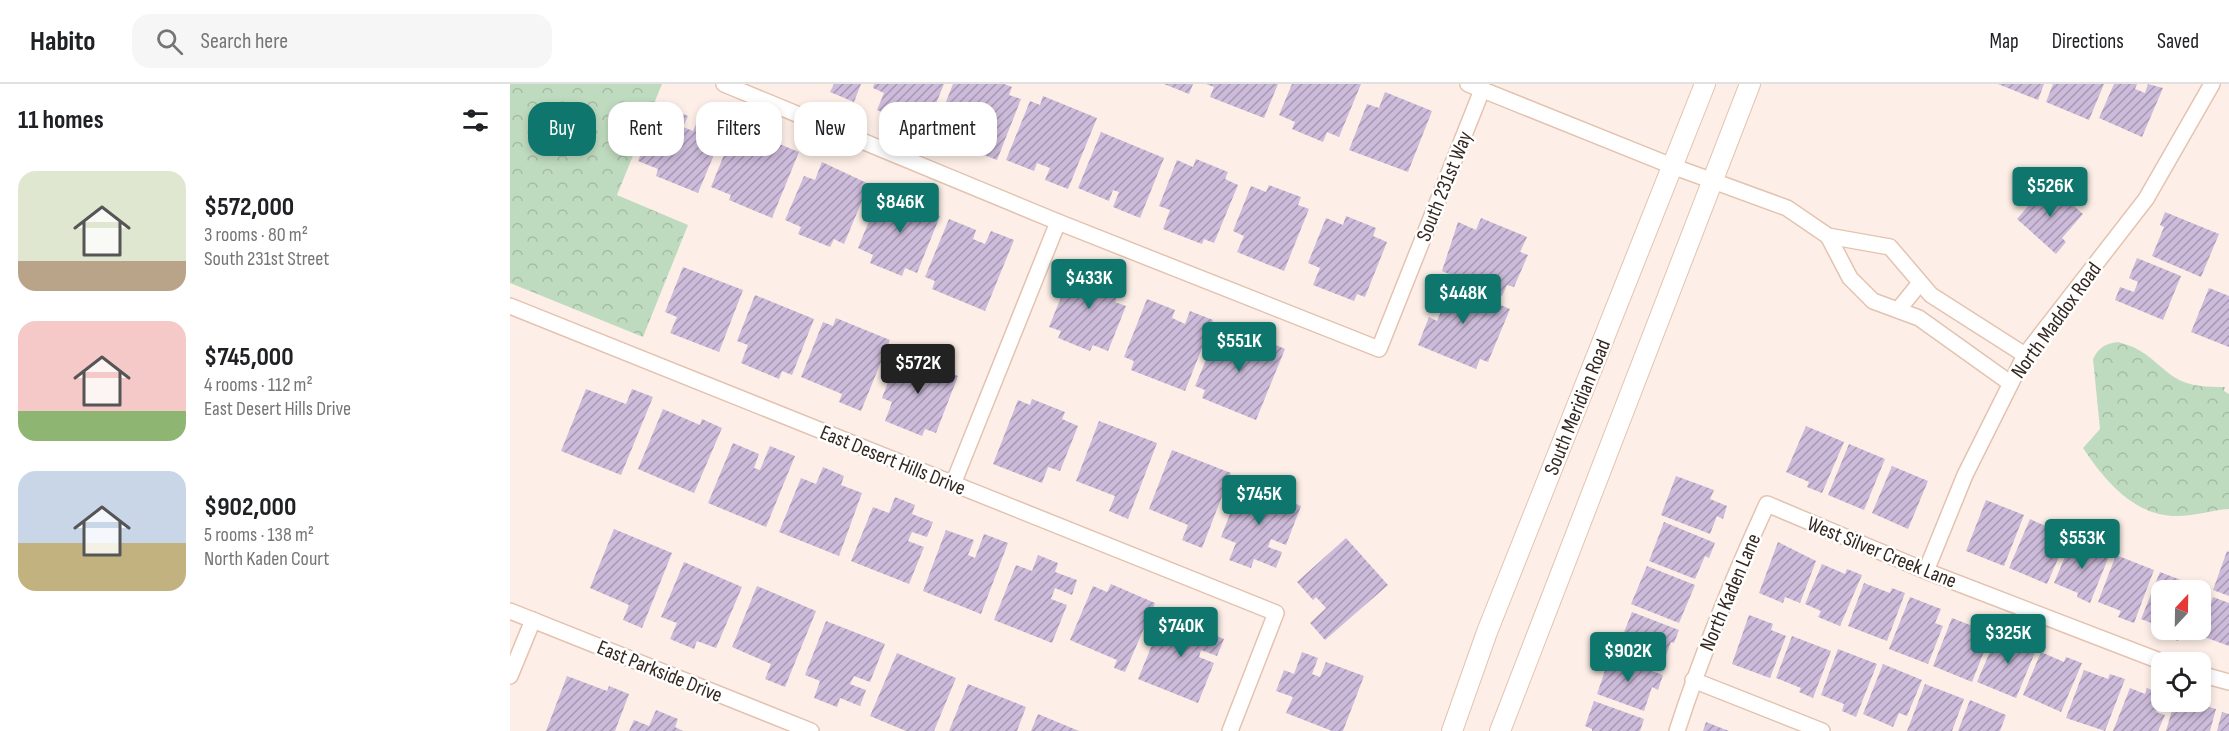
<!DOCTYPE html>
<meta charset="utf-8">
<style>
body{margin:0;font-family:"Sofia Sans Condensed",sans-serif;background:#f6f6f6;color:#202124;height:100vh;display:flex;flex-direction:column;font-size:22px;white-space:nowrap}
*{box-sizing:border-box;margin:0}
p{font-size:20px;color:#757577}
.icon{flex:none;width:33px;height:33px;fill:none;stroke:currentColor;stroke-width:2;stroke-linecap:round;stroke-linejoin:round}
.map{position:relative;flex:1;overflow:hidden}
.drawer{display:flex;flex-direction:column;background:#fff;width:510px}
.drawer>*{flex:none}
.hud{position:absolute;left:18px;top:18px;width:570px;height:54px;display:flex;gap:12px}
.needle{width:39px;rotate:22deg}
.buttons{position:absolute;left:1641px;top:496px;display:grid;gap:12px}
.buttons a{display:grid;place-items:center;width:60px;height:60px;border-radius:12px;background:#fff;box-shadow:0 3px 9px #0003;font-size:30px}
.price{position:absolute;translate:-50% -51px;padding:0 14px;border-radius:6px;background:#0f766e;color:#fff;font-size:20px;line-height:39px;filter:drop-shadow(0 2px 3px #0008)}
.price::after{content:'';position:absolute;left:50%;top:36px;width:18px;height:14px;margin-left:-9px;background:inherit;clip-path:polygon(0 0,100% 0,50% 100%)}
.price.current{background:#222;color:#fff}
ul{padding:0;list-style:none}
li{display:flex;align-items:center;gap:18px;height:150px;padding:0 18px}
li span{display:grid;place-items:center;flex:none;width:168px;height:120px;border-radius:18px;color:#555}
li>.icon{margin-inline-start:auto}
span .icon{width:72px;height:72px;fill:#fffc;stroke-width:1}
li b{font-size:26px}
h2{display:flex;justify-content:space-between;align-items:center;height:72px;padding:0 18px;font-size:26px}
.chip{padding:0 21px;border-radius:18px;background:#fff;box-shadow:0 3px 9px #0003;font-size:21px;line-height:54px}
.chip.current{background:#0f766e;color:#fff}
header{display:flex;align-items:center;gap:36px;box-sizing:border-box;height:84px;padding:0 30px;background:#fff;border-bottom:2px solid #e0e0e0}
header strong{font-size:28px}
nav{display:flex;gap:33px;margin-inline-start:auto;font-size:21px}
.search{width:420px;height:54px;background:#f6f6f6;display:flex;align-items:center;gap:15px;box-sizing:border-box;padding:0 21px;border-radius:18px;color:#757577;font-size:22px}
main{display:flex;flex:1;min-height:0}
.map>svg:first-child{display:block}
</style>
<header>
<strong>Habito</strong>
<div class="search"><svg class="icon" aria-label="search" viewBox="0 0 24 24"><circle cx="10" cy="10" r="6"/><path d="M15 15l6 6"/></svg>Search here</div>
<nav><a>Map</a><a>Directions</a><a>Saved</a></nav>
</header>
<main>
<section class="drawer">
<h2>11 homes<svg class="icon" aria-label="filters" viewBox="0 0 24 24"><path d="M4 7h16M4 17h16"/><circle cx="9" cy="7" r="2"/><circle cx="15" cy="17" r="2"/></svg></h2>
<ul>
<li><span style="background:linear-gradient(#dfe7d0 75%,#b9a48a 0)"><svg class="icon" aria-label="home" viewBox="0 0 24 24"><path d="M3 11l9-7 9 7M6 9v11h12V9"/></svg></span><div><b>$572,000</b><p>3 rooms · 80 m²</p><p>South 231st Street</p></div></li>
<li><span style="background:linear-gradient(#f6c9c9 75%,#8fb573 0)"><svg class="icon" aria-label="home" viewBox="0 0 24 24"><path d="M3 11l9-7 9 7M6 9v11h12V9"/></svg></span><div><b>$745,000</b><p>4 rooms · 112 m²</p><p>East Desert Hills Drive</p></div></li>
<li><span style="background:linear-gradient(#c9d6e8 60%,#c2b280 0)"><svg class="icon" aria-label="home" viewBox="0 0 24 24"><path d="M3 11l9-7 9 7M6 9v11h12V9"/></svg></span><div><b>$902,000</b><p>5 rooms · 138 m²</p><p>North Kaden Court</p></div></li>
</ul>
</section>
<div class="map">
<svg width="1719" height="647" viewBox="0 0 1719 647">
<defs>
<pattern id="park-crowns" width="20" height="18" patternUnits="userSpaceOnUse" patternTransform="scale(1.5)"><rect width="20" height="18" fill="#bfdbbf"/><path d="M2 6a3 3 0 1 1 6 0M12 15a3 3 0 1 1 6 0" fill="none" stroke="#a5bca4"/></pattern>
<pattern id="building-hatch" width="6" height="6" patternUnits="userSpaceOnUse" patternTransform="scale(1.5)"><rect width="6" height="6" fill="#ccbbda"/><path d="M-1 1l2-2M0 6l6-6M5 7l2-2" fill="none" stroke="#a698b0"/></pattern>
</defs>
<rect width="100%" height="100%" fill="#fdefe7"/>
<g fill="url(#park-crowns)">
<polygon points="0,0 152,0 107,111 178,141 133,253 0,199"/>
<path d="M 1608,258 C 1636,265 1643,278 1664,293 C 1679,303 1698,303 1715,303 L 1714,307 L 1719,310 L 1719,425 C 1702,426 1685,432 1668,432 C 1625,433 1595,397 1573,364 L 1590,345 L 1583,275 C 1589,263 1595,260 1608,258 Z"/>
</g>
<g fill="url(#building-hatch)">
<polygon points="324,0 351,0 344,18 320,8"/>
<polygon points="364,0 434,0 418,39 391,28 388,35 367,26 374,9 363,4"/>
<polygon points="443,0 494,0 502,3 499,11 511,15 487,76 461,66 467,50 459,47 455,57 425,46"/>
<polygon points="654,0 683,0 679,10"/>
<polygon points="696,0 768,0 754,34 700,13 704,3"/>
<polygon points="782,0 851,0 829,53 817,48 813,58 782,45 785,38 769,31"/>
<polygon points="1488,0 1534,0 1528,16"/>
<polygon points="1543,0 1594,0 1579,36 1536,18"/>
<polygon points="1604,0 1627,0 1625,5 1635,9 1638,0 1653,4 1632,53 1589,34"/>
<polygon points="875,8 922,27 898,88 839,66 857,20 869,24"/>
<polygon points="533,12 587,34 558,105 535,96 540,84 527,79 524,87 496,76 520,17 530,21"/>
<polygon points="151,21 178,32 173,43 183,47 190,31 216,42 188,109 146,92 148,85 128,77"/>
<polygon points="224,46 252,57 247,68 256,72 262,57 289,68 262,134 219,116 221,111 201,103"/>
<polygon points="591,48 654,74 630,134 603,123 609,108 603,106 599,117 568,104"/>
<polygon points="686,75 718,88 715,95 728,101 704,159 694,155 692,160 653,145 660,126 649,122 667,76 683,83"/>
<polygon points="312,78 359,100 334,160 324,155 320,163 288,150 291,143 275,136 294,92 305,96"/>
<polygon points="1538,99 1573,130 1552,154 1556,158 1546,170 1507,135"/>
<polygon points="759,101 791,113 788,121 799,125 774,187 727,168 734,152 723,147 741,102 756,108"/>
<polygon points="384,106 422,121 420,127 430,132 407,189 395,184 392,192 360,179 363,171 348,164 366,120 377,125"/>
<polygon points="1655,128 1709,150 1691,193 1642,172 1654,143 1650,141"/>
<polygon points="836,132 866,144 863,152 877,158 855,213 847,210 844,217 803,201 810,184 798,179 816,134 833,141"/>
<polygon points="971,134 1017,153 1010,168 1018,171 1004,203 997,201 992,212 932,187 948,138 966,146"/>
<polygon points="439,135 466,146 463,155 475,160 481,147 504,156 475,227 422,205 425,197 415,193"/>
<polygon points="1627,174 1671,192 1653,236 1605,216 1610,203 1624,208 1628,198 1619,194"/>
<polygon points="173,183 233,206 209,268 160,249 167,233 155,228"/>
<polygon points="575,183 613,199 605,218 616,222 598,267 583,261 580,267 548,254 551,247 539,243 562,186 572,190"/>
<polygon points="929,195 1000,225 978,278 970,275 966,285 908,261 919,233 927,237 932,225 919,219"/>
<polygon points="1699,204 1719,212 1719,263 1681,248"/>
<polygon points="245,211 304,235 282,291 272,287 269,295 231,279 238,261 227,257"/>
<polygon points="637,215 665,226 662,234 675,240 680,227 703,236 675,307 621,286 624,277 614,273"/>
<polygon points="326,234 380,256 351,327 329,318 332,310 291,293 313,238 323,242"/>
<polygon points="710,243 737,254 733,263 747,268 752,255 775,265 746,336 692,314 695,306 685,302"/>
<polygon points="389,269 448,292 426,349 415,345 412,352 375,337 382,318 372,314"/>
<polygon points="76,305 116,320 122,305 143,313 111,391 51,367"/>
<polygon points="522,315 555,328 552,335 568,342 550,387 538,383 532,399 483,380 508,316 520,321"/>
<polygon points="153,325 190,341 192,335 212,344 184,409 128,385"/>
<polygon points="589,337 647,359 618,435 599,427 605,412 566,397"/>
<polygon points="1296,342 1334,358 1312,409 1297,403 1299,398 1276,388"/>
<polygon points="223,359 249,370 244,384 250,386 260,362 285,372 256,443 198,419"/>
<polygon points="1339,360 1375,375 1354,426 1318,411"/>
<polygon points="662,366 721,389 692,464 672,456 678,441 639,425"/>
<polygon points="1382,382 1418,397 1398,445 1362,429"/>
<polygon points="313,383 334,392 331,401 352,409 329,472 269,448 291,394 306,400"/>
<polygon points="1166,392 1204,406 1200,415 1217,422 1213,435 1207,432 1200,450 1151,431"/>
<polygon points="732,399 791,422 776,461 761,455 758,463 772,468 766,484 744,475 741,484 719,476 726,459 711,453"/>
<polygon points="385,413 405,421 402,430 423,438 417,453 402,448 398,457 414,463 399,500 341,477 363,423 379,429"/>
<polygon points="1476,416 1514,431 1494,482 1456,467"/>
<polygon points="1520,435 1558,452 1537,500 1499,484"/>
<polygon points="1154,438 1205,459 1199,474 1195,472 1185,495 1139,477"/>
<polygon points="104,445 162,469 132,544 113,536 119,521 80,504"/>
<polygon points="436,446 464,456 458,471 465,474 474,450 498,459 471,530 413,507"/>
<polygon points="836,454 878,501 815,556 800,539 816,524 806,513 803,516 787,498"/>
<polygon points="1562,456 1599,472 1580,519 1567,513 1568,509 1544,499"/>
<polygon points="1268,458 1306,477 1290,519 1275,513 1273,519 1249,509"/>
<polygon points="1717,467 1719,468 1719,512 1703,506"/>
<polygon points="528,471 548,479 545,488 567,496 562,511 545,504 541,515 557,521 542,559 484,536 506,481 522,487"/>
<polygon points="1606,471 1644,486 1624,539 1608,533 1611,527 1588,518"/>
<polygon points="174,478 232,503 206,564 187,557 184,565 160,555 167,539 151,533"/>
<polygon points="1312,480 1335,490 1337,485 1352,491 1330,542 1308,533 1311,527 1295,520"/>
<polygon points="1137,482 1185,501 1169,539 1121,520"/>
<polygon points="1650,488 1689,503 1687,507 1652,507 1652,543 1631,535"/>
<polygon points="1354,499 1380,509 1382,504 1395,509 1377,557 1338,542"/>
<polygon points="601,500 645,519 615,588 604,584 607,576 560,556 583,502 597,508"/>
<polygon points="247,502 306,527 275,603 255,595 261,580 222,563"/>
<polygon points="1400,513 1431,525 1425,539 1433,542 1418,580 1379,565"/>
<polygon points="1703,513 1719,519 1719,562 1689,551"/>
<polygon points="672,528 695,537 691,546 714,555 707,572 691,566 689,573 704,579 688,619 628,595 651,539 665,545"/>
<polygon points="1122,528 1169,546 1164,559 1161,558 1151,584 1107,566"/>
<polygon points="1239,531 1263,540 1261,546 1276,552 1260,594 1222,580"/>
<polygon points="1442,534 1465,543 1467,539 1483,545 1462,598 1423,582"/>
<polygon points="316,537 375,560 360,598 344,592 340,600 356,606 350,622 330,614 327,623 304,614 310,597 295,591"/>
<polygon points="1656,546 1672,546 1668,557 1654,551"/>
<polygon points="1487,551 1510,560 1512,554 1528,561 1506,614 1467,598"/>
<polygon points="1282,552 1321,567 1303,614 1289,608 1291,604 1266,594"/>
<polygon points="1328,565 1367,580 1346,633 1332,627 1334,620 1311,611"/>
<polygon points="792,568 808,574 802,590 810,593 816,578 854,592 833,647 822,647 776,629 783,613 766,607 774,586 784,590"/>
<polygon points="1531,568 1554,578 1556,573 1572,579 1551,628 1513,611"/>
<polygon points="387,569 446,594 424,647 396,647 360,632"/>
<polygon points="1100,572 1153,591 1148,606 1142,603 1134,627 1087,610"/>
<polygon points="1373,580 1412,596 1397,632 1389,629 1383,643 1353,630"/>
<polygon points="1574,586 1598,595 1600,590 1615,595 1595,647 1556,634"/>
<polygon points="57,592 97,607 99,602 119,610 105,647 36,647"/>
<polygon points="458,600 516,623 507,647 439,647"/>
<polygon points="1415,600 1454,615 1442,647 1397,647"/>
<polygon points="1620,604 1635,610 1637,604 1652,610 1646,628 1655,631 1648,647 1603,647"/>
<polygon points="1460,616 1496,631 1490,647 1448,647"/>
<polygon points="1084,617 1134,635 1130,647 1082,647 1082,645 1075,642"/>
<polygon points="1664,619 1688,625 1689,620 1706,625 1700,647 1656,647"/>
<polygon points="146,626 168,635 165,643 173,647 119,647 124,636 139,642"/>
<polygon points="1712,628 1719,630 1719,647 1707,647"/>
<polygon points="528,630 569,647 521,647"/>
<polygon points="1196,638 1219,647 1193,647"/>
</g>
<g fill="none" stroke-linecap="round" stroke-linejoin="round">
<g stroke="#e4c3af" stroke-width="18">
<g id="minor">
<polyline points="214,0 548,138 869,265 972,6"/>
<polyline points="958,0 1162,82 1277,124 1318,152 1380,163 1421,211 1515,271"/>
<polyline points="1318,152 1340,194 1363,217 1409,234 1500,299"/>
<polyline points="0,222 766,529 720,647"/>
<polyline points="1388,226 1410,199"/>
<polyline points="443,400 548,138"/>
<polyline points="1416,487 1455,391 1515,271 1636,115 1702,0"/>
<polyline points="0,527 301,647"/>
<polyline points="1690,590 1719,598"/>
<polyline points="0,592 23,536"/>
<polyline points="1183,596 1312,647"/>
<path d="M 1167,647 C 1192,570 1223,494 1257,420 L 1416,487 L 1655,579"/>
</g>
</g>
<g stroke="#e4c3af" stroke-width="22">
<g id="tertiary">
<polyline points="942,647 977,548 1195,0"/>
<polyline points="990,647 1240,0"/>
</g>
</g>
<use href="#minor" stroke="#fff" stroke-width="15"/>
<use href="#tertiary" stroke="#fff" stroke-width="20"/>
</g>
<g text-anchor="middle" stroke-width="5" stroke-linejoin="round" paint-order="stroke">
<g font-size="21" fill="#352821" stroke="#fff">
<text transform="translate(934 102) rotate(-68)" y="7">South 231st Way</text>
<text transform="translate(1546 236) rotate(-54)" y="7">North Maddox Road</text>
<text transform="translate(1067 323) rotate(-68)" y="7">South Meridian Road</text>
<text transform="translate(383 376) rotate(22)" y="7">East Desert Hills Drive</text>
<text transform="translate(1372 468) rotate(22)" y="7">West Silver Creek Lane</text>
<text transform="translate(1220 508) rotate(-67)" y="7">North Kaden Lane</text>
<text transform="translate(150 587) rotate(22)" y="7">East Parkside Drive</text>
</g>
</g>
</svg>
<div class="buttons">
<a><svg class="needle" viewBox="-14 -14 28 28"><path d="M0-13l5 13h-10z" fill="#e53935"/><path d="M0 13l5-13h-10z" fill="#757577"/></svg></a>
<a><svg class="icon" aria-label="locate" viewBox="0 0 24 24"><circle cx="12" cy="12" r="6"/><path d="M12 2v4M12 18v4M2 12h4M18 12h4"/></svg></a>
</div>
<b class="price" style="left:1540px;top:134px">$526K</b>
<b class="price" style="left:390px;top:150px">$846K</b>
<b class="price" style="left:579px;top:226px">$433K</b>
<b class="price" style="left:953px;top:241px">$448K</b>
<b class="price" style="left:729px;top:289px">$551K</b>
<b class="price current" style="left:408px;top:311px">$572K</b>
<b class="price" style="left:749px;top:442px">$745K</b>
<b class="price" style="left:1572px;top:486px">$553K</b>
<b class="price" style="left:671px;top:574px">$740K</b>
<b class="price" style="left:1498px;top:581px">$325K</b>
<b class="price" style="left:1118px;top:599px">$902K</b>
<div class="hud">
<a class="chip current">Buy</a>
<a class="chip">Rent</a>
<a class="chip">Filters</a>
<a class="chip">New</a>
<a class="chip">Apartment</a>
</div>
</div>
</main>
